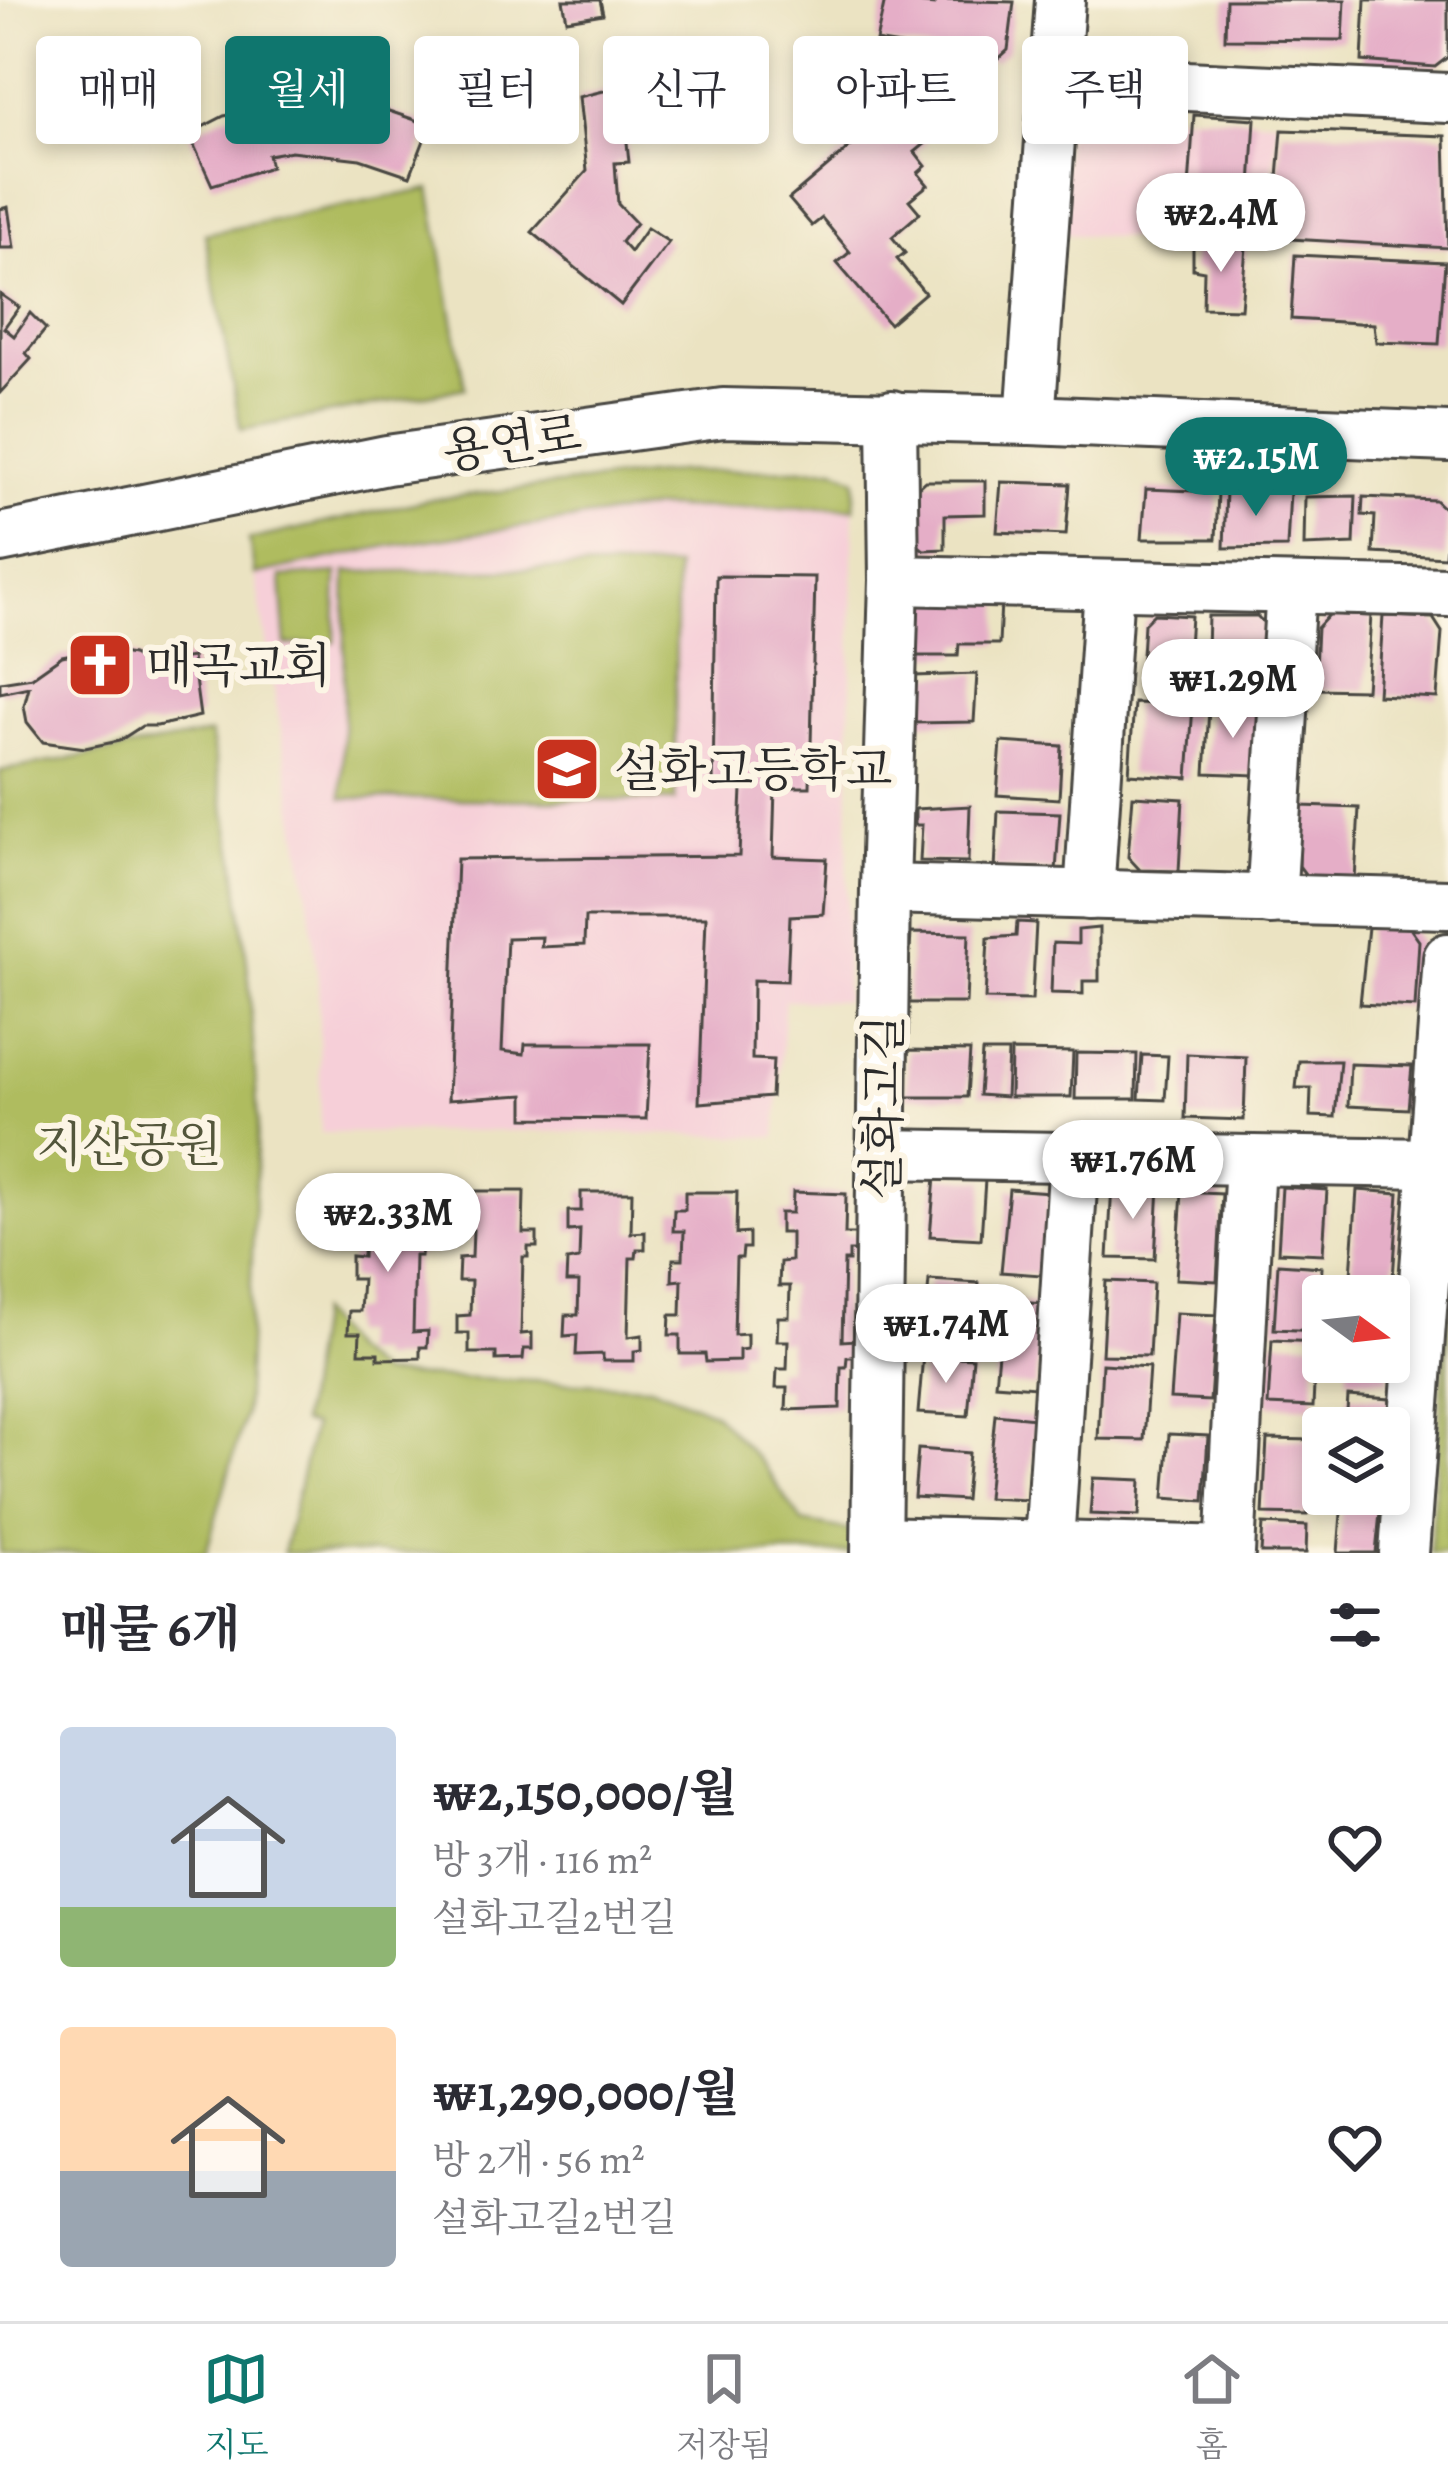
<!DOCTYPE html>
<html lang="ko">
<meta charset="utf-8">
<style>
body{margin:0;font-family:Alegreya,"Noto Serif KR",serif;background:#f7f7f7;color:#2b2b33;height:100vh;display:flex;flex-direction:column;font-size:45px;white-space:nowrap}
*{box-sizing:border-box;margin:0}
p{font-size:39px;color:#7c7c81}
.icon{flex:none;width:66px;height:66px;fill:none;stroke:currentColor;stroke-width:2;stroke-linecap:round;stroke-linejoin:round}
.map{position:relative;height:1553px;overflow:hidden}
.side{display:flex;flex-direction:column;background:#fff;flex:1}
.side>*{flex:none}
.guide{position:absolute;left:36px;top:36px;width:1377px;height:108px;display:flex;gap:24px}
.needle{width:78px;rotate:105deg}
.tools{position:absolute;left:1302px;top:1275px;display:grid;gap:24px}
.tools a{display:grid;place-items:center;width:108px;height:108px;border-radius:12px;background:#fff;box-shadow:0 6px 18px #0003;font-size:60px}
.price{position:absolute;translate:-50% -102px;padding:0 27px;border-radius:42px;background:#fff;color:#222;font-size:39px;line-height:78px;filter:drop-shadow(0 3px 6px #0008)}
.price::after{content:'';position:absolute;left:50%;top:72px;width:36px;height:27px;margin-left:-18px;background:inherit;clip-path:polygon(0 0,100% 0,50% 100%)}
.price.active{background:#0f766e;color:#fff}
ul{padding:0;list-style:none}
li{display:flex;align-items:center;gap:36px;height:300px;padding:0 60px}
li span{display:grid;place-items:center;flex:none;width:336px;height:240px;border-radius:12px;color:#555}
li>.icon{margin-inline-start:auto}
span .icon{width:144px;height:144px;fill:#fffc;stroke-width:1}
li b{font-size:51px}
h2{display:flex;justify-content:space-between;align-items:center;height:144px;padding:0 60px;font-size:51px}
.tag{padding:0 42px;border-radius:12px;background:#fff;box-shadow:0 6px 18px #0003;font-size:42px;line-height:108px}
.tag.active{background:#0f766e;color:#fff}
.dock{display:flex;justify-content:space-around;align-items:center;height:168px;border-top:3px solid #e1e1e2;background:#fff;font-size:33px;color:#7c7c81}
.dock a{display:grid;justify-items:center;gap:6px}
.dock .active{color:#0f766e}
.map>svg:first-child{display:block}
</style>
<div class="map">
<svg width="1448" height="1553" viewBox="0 0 1448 1553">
<rect width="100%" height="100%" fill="#fcf5e5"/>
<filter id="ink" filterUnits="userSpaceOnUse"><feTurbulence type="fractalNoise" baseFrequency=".00833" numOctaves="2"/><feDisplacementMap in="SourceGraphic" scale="24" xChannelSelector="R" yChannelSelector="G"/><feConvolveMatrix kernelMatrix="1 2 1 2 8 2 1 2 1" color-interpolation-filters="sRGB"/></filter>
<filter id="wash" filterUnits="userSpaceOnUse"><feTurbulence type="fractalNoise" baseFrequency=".004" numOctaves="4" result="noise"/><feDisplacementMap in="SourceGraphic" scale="48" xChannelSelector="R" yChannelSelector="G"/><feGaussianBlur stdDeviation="2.7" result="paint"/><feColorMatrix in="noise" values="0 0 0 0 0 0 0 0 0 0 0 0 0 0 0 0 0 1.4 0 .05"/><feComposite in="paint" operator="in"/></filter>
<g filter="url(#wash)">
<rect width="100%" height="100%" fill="#ebe3c2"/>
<g fill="#f6cfd8">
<polygon points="1085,110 1277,120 1268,246 1059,234 1066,129"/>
<polygon points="775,505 854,508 845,1001 785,1000 776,1137 521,1131 321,1133 318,980 309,900 255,575 388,546 654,508"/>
</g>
<g fill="#afbc5f" stroke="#6d7445" stroke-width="3">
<polygon points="430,189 465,388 241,430 205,234"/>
<polygon points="835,468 856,479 854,508 654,508 388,546 255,575 249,540 432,499 674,472"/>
<polygon points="676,567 675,801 342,798 346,572"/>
<polygon points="337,573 335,642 286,645 281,577"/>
<polygon points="210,734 235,860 249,980 258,1122 245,1414 206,1553 0,1553 0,771"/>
<polygon points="1448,1306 1448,1553 1430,1553"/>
<polygon points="318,1312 348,1349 380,1375 650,1386 713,1412 763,1465 802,1522 852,1531 852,1553 283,1553 313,1426 301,1423"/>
</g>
<g id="blocks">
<g fill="#e5aec7">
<polygon points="563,0 600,0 603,14 567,20"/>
<polygon points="885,0 934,5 936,0 1014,2 1008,50 996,61 876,41"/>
<polygon points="1226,0 1345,0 1343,40 1225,39"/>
<polygon points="1365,0 1448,0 1448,57 1435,67 1362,61"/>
<polygon points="612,89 614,124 625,122 629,162 615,163 618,204 636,223 621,242 630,252 647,228 669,242 621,305 532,232 587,171 579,97"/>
<polygon points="251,102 324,102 380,108 430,125 410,176 360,159 291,151 268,155 271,167 212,185 189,134 224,116 253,111"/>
<polygon points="889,114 900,126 907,121 926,143 915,152 926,166 918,173 928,185 909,200 920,213 892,237 905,253 897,259 925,293 889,324 837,263 850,252 822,218 812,226 789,199"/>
<polygon points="1194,115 1255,119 1248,236 1186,231"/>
<polygon points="1282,130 1445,136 1448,248 1273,238"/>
<polygon points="8,207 14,248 0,248 0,209"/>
<polygon points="1193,245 1246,246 1241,309 1203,308 1204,271 1193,269"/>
<polygon points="1295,255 1445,262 1439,344 1376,342 1374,324 1291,319"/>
<polygon points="0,294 19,307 4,328 14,336 30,313 46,329 26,353 31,359 0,393"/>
<polygon points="925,481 985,481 985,514 945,515 945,549 924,550 912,541 912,493"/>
<polygon points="1001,482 1070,484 1066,535 997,532"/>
<polygon points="1146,489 1218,492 1216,539 1142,539"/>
<polygon points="1226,490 1290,492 1287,547 1224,548"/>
<polygon points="1356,496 1354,544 1304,546 1305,497"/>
<polygon points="1363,497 1435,500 1448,512 1445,557 1373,553 1375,516 1362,515"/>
<polygon points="716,576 815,577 810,787 775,787 773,857 827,859 823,914 790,916 787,981 753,980 752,1059 773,1060 771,1097 699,1103 706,917 585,917 584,945 541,947 542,937 507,938 502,1051 524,1054 525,1044 650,1044 646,1119 524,1118 524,1095 448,1100 457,859 739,856 742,789 713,788"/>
<polygon points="922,599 1001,601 999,644 959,644 958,656 913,656 914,610"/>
<polygon points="1154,614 1191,616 1187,677 1178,677 1176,688 1140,686 1144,624"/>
<polygon points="1330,614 1371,616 1366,690 1314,689 1317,628"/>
<polygon points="1208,616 1257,616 1265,624 1261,686 1206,685"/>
<polygon points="1383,616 1433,618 1442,632 1437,698 1378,695"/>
<polygon points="98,649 132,655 149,664 192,657 200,716 157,726 142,726 119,741 85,748 43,742 27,722 24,706 29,687 0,693 0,682 32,677 62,656"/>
<polygon points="977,674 974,722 913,723 914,676"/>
<polygon points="1134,703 1193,705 1188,778 1129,774"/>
<polygon points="1209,709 1261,709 1256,775 1205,773"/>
<polygon points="1001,742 1062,746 1059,799 997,795"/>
<polygon points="1133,796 1183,799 1179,871 1140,870 1128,857"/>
<polygon points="970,806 968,862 920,861 922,825 915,825 915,809"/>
<polygon points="1300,806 1359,808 1355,880 1308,878 1299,866"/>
<polygon points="998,811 1060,813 1056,871 995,869"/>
<polygon points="1017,922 1036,923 1032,1000 985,999 988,938 1016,936"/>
<polygon points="1368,927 1409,927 1419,941 1415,1007 1360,1004"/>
<polygon points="1099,928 1099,981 1083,981 1083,994 1051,993 1053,943 1078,944 1078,930"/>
<polygon points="911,933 969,934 966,1003 907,1003"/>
<polygon points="908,1050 970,1051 967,1097 907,1097"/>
<polygon points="1011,1051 1073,1052 1071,1097 1010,1097"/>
<polygon points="982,1052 1008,1052 1006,1097 979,1095"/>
<polygon points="1076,1053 1137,1054 1136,1099 1075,1099"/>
<polygon points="1187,1054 1246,1057 1244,1120 1185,1118"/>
<polygon points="1142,1055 1168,1056 1165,1100 1139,1099"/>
<polygon points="1299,1061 1340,1061 1335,1117 1310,1116 1311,1088 1296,1088"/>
<polygon points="1350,1064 1412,1066 1408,1109 1348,1106"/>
<polygon points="935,1177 985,1180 981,1239 930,1236"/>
<polygon points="1112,1184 1159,1186 1155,1259 1108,1258"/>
<polygon points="1282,1187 1327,1190 1323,1254 1278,1252"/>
<polygon points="1009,1189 1049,1192 1041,1275 1001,1272"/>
<polygon points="366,1190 417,1190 416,1230 430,1229 430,1246 422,1246 421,1256 415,1256 413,1332 428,1331 427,1347 420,1347 420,1358 378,1359 378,1353 359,1353 360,1333 348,1333 349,1311 360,1311 362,1279 351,1279 351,1256 363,1257 364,1227 353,1226 354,1209 365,1209"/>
<polygon points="1357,1190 1399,1193 1393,1278 1351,1275"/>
<polygon points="474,1191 524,1191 523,1233 537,1233 537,1247 528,1247 528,1257 523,1257 521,1334 532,1333 532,1349 524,1349 523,1359 496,1360 496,1353 469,1353 469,1333 457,1333 457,1316 470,1315 471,1281 458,1281 459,1258 472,1257 473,1230 459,1230 460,1208 474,1208"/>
<polygon points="581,1192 632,1192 631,1233 645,1232 645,1249 637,1249 636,1258 630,1258 628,1337 642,1335 642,1350 634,1351 634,1361 603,1361 603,1354 576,1355 577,1335 564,1336 565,1315 578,1315 579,1282 566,1282 567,1261 579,1259 580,1230 568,1231 568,1211 581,1211"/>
<polygon points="685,1192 737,1192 736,1234 749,1233 749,1248 743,1248 742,1258 736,1258 734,1335 747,1334 747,1349 739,1350 739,1361 706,1362 705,1354 680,1354 680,1335 669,1335 670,1315 681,1315 682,1280 672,1281 673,1259 683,1259 684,1231 673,1231 674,1210 685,1210"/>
<polygon points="793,1192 846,1194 845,1234 858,1234 858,1251 849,1251 849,1261 844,1261 842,1341 856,1340 855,1357 847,1357 846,1367 841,1367 840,1408 786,1410 787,1388 776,1388 777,1369 787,1369 788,1341 777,1341 778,1317 789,1317 790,1286 779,1286 780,1262 791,1261 791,1233 780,1233 780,1213 792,1213"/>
<polygon points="1182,1192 1222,1194 1217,1281 1176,1279"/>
<polygon points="1278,1264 1322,1267 1318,1331 1274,1329"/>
<polygon points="929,1280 979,1283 974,1341 924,1338"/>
<polygon points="1106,1281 1153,1283 1149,1356 1102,1355"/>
<polygon points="1003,1301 1043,1304 1035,1387 995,1384"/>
<polygon points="1176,1313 1216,1315 1210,1401 1170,1399"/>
<polygon points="1272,1340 1316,1342 1313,1407 1268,1405"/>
<polygon points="923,1355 973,1358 968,1416 918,1413"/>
<polygon points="1348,1362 1390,1362 1388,1380 1347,1378"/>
<polygon points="1102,1364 1149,1367 1144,1440 1098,1439"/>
<polygon points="1348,1396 1390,1399 1388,1428 1346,1428"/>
<polygon points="995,1414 1035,1418 1027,1500 987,1498"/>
<polygon points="1169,1434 1208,1436 1204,1501 1164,1498"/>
<polygon points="1267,1439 1312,1440 1307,1515 1263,1514"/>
<polygon points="918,1449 969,1453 965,1500 914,1497"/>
<polygon points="1093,1478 1141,1480 1139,1516 1090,1514"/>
<polygon points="1342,1500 1381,1503 1376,1553 1338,1553"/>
<polygon points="1263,1524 1307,1526 1306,1553 1261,1553"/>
</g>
</g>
</g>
<g filter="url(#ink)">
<use href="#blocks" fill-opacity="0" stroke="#484742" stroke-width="3"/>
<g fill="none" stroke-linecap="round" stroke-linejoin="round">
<g stroke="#484742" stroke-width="54">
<g id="minor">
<polyline points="1055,80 1448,98"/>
<polyline points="1030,420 1060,0"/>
<polyline points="0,538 387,460 723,413 1030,420 1448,437"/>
<polyline points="894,580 1448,592"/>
<polyline points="885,889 1448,904"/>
<polyline points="1089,895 1109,587"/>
<polyline points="1271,900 1291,589"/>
<polyline points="881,1154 1432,1163"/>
<polyline points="877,1541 1230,1551"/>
<polyline points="1049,1543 1074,1158"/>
<polyline points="876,1553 885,889 894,580 892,415"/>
<polyline points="1230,1553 1250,1160"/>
<polyline points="1404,1553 1448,958"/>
</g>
</g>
<use href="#minor" stroke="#fff" stroke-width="48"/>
</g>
</g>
<defs>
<g id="church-square" transform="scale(3.45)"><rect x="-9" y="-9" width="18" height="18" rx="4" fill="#c8321e" stroke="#fcf5e5"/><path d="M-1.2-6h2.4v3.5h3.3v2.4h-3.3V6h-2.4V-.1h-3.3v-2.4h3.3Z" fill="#fff"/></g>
<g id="school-square" transform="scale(3.45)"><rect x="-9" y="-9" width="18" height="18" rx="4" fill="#c8321e" stroke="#fcf5e5"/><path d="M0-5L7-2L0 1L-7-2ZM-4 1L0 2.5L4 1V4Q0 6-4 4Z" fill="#fff"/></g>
</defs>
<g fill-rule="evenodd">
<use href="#church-square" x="100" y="665"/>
<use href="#school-square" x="567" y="769"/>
</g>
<g text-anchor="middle" stroke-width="12" stroke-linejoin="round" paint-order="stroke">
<g font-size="48" fill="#2b2b2b" stroke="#fcf5e5">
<text transform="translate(512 442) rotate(-8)" y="17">용연로</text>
<text transform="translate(882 1107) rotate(-89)" y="17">설화고길</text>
</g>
<g font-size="48" fill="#2b2b2b" stroke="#fcf5e5" text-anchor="start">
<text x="146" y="682">매곡교회</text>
<text x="614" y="786">설화고등학교</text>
</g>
<g font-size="48" fill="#53563b" stroke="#fcf5e5">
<text x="129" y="1161">지산공원</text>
</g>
</g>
</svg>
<div class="tools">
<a><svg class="needle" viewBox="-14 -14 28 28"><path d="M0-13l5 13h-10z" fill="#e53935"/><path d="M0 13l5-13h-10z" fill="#7c7c81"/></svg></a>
<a><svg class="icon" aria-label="layers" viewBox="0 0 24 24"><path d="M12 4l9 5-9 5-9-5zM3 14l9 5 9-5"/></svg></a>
</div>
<b class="price" style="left:1221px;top:275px">₩2.4M</b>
<b class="price active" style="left:1256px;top:519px">₩2.15M</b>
<b class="price" style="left:1233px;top:741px">₩1.29M</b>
<b class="price" style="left:1133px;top:1222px">₩1.76M</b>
<b class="price" style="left:388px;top:1275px">₩2.33M</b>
<b class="price" style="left:946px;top:1386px">₩1.74M</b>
<div class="guide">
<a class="tag">매매</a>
<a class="tag active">월세</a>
<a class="tag">필터</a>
<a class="tag">신규</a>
<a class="tag">아파트</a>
<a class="tag">주택</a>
</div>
</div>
<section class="side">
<h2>매물 6개<svg class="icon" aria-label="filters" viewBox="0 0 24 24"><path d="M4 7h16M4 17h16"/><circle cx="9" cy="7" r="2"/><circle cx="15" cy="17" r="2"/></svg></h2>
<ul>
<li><span style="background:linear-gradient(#c9d6e8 75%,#8fb573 0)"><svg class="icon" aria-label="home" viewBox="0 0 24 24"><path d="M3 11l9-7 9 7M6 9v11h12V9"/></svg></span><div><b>₩2,150,000/월</b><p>방 3개 · 116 m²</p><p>설화고길2번길</p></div><svg class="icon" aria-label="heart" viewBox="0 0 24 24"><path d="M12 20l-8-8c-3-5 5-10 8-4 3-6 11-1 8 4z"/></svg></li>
<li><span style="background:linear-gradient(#ffd9b3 60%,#9aa5b1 0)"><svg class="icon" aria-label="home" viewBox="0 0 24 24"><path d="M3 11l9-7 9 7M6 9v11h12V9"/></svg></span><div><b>₩1,290,000/월</b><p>방 2개 · 56 m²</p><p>설화고길2번길</p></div><svg class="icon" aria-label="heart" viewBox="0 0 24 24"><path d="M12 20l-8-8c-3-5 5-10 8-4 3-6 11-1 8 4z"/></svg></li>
</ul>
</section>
<nav class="dock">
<a class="active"><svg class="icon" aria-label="map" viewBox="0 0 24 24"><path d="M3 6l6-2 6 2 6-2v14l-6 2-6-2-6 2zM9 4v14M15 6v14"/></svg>지도</a>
<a><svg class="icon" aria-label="saved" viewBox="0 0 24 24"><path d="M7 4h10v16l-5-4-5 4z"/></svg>저장됨</a>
<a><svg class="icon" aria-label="home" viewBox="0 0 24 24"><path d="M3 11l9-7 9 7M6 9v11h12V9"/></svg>홈</a>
</nav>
